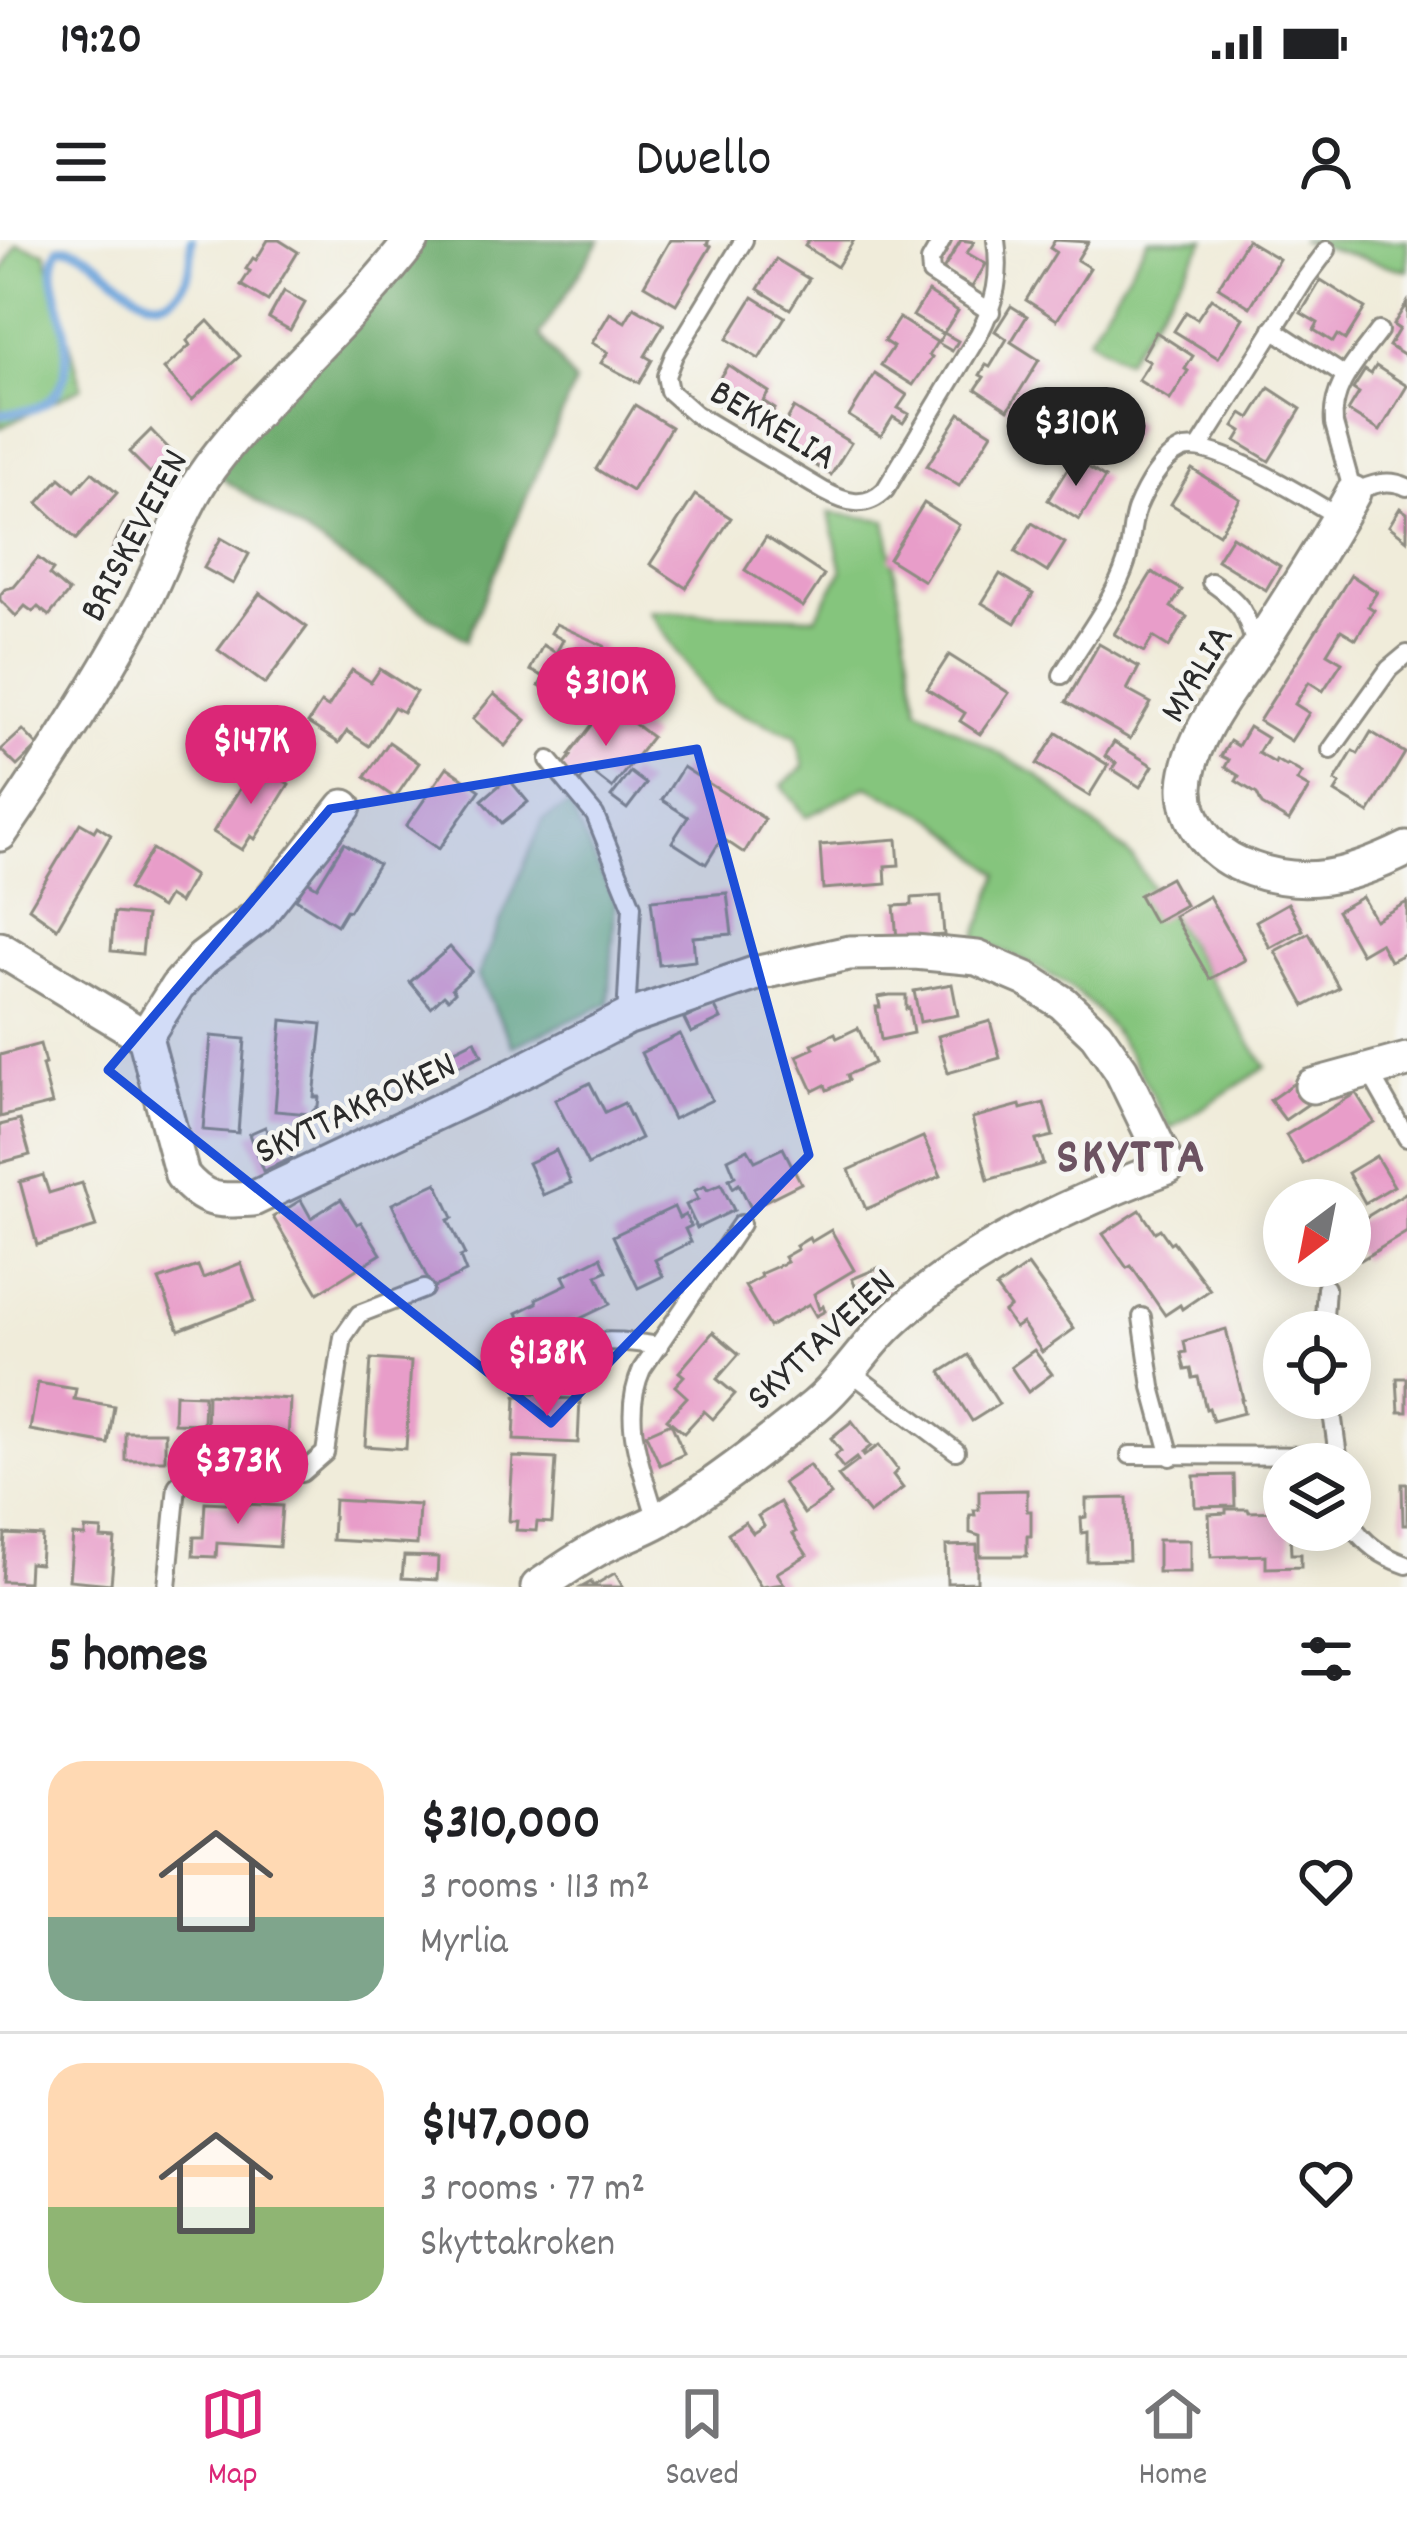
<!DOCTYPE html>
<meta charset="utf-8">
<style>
body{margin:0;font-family:Dekko,sans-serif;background:#f6f6f6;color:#202124;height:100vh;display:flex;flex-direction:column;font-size:45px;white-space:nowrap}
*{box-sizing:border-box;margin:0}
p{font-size:39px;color:#757577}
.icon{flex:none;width:66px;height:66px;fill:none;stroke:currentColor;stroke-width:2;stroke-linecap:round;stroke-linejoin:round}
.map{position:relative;height:1347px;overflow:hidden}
.panel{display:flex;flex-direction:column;background:#fff;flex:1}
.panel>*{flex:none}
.needle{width:78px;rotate:212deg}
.fabs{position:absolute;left:1263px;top:939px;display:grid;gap:24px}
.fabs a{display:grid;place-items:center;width:108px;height:108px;border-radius:50%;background:#fff;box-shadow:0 6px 30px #0003;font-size:60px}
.price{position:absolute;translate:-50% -102px;padding:0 27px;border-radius:42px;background:#db2777;color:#fff;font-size:39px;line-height:78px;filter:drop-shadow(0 3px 6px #0008)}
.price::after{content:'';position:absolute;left:50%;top:72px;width:36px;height:27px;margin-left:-18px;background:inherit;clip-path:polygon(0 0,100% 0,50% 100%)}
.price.active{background:#222;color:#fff}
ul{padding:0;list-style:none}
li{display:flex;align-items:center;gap:36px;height:300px;padding:0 48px}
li+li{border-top:3px solid #e0e0e0}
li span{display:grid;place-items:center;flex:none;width:336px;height:240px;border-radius:36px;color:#555}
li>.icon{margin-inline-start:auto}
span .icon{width:144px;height:144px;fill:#fffc;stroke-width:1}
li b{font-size:51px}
h2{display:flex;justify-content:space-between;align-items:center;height:144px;padding:0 48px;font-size:51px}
.status{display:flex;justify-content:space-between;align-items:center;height:84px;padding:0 60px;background:#fff;direction:ltr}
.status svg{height:33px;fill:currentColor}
header{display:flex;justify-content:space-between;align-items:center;height:156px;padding:0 48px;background:#fff;font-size:54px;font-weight:600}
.menu{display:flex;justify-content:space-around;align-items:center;height:168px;border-top:3px solid #e0e0e0;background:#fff;font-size:33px;color:#757577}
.menu a{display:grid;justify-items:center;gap:6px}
.menu .active{color:#db2777}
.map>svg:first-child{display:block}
</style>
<div class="status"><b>19:20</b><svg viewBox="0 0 49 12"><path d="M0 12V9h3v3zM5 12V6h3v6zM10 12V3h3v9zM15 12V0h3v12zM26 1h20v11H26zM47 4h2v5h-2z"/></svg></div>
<header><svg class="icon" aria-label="menu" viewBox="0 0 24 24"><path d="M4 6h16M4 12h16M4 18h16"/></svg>Dwello<svg class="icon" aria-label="person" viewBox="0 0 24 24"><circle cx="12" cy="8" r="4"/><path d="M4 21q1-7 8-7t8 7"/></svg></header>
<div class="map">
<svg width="1407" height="1347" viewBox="0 0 1407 1347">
<rect width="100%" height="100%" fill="#f6f6f2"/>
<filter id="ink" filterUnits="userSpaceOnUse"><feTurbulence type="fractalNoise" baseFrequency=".00833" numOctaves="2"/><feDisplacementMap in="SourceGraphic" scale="24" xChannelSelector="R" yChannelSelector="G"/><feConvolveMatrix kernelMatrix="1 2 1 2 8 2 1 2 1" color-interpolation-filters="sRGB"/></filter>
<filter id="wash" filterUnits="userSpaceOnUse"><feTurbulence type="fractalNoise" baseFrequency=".004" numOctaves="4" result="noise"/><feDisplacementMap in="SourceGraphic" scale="48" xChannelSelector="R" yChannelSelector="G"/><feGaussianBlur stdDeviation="2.7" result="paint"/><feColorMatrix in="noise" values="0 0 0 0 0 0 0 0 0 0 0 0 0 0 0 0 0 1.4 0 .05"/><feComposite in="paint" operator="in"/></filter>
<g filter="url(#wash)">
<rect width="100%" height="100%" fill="#f0ecda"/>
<g fill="#85c57d" stroke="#587854" stroke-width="3">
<polygon points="1148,0 1205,0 1125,121 1088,98"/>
<polygon points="1300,0 1407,0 1407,31"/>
<polygon points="17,4 45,12 82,147 0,188 0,36"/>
<path d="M 829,273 L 886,280 L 918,468 L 1037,535 L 1133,618 L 1266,827 L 1170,889 C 1144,840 1120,786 1075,751 C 1048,730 1007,714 976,698 L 999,634 L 936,579 L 867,546 L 806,577 L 782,545 L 804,527 L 796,496 L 712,462 L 649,371 L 816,377 L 842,331 Z"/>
<polygon points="569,565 615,663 609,763 513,806 478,736 543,580"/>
</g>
<polygon fill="#6caa6c" stroke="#4c6a4c" stroke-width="3" points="421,0 600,0 540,95 575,143 466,400 208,229"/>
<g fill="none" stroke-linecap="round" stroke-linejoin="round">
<path stroke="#6ba3da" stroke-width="9" d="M 0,174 C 12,173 26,172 38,167 C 81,147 65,90 57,54 C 53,37 50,24 59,8 C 98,1 141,86 176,54 C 191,40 192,19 191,0"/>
</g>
<g id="blocks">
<g fill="#e89dc9">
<polygon points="268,0 279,0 298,12 268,61 241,45 250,31 246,29 253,18 256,20"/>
<polygon points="670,0 709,0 707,4 711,6 676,64 644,45"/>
<polygon points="809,0 854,0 837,27 805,6"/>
<polygon points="961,0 974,2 967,13 986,24 972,47 943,30"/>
<polygon points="1055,0 1088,2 1077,20 1090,28 1057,80 1026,60 1056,12 1050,8"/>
<polygon points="1247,0 1279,19 1250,67 1218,47"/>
<polygon points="776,19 809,39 790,69 758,49"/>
<polygon points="1321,40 1365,68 1345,100 1337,95 1333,102 1314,90 1318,83 1301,73"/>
<polygon points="284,51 305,63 290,90 269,78"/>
<polygon points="928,52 958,71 943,94 913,76"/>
<polygon points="753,57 785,77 759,119 727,99"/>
<polygon points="1211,58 1243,78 1218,118 1174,91 1186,72 1197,79"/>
<polygon points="1407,63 1407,117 1389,106 1399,89 1393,85"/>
<polygon points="1011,66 1027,76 1011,102 1039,120 1008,170 976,149 984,137 980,135 986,125 990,127 1007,99 995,91"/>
<polygon points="634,67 664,84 645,116 652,120 639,143 601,123 608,112 592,103 610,73 625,82"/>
<polygon points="899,78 937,102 929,115 932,117 913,145 881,125 893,107 884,101"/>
<polygon points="208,81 240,116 192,160 164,129 190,105 187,101"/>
<polygon points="1156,92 1193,116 1185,129 1188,131 1170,160 1138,140 1150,122 1142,117"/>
<polygon points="944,93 958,101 952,111 938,103"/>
<polygon points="728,125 769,152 763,161 775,169 762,189 750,181 749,184 707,157"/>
<polygon points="1376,126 1407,146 1380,191 1348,171 1359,153 1353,149 1365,130 1371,134"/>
<polygon points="875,134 907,155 898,168 909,174 903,183 893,177 881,196 849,176"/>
<polygon points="1269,148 1301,169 1269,221 1236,201 1242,191 1234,186 1242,173 1250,178"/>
<polygon points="635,165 671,187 632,251 596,229"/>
<polygon points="1106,165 1138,185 1119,216 1086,196"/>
<polygon points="794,168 851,203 831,235 775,200"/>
<polygon points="960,173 992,193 959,246 927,226"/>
<polygon points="151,190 172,212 150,233 129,212"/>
<polygon points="1074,218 1105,238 1079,280 1048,260"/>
<polygon points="1192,229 1240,259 1219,294 1171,264"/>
<polygon points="92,232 117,253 76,299 38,263 60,238 75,251"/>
<polygon points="695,255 731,278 686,348 650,324"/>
<polygon points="924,263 959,285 924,341 889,319"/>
<polygon points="1400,268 1407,273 1407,300 1389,286"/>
<polygon points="1032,283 1065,303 1047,332 1015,312"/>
<polygon points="124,284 141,291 129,318 112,310"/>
<polygon points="1232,296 1280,326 1266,350 1217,320"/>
<polygon points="766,297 824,335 803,367 745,330"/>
<polygon points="221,298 249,314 233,344 204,328"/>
<polygon points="38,318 53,330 49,335 69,352 49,376 38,367 33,372 25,366 16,376 0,360 0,355 5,349 14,347"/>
<polygon points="1152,332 1182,350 1171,367 1187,377 1169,407 1153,397 1144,412 1114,394"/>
<polygon points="1000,334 1033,354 1015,383 982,363"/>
<polygon points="1351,335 1377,352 1368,366 1374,370 1356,399 1341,390 1327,413 1342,422 1323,451 1309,442 1295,464 1309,473 1291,501 1259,481"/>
<polygon points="260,353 307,387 265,444 218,410"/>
<polygon points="556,384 604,406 572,464 539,446 544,437 530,430 543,405 556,413 563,400 551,393"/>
<polygon points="1099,404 1139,427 1127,450 1151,463 1130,499 1066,462"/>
<polygon points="949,415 1009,453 980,494 960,481 965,473 927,449"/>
<polygon points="380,429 416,452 403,472 394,467 369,506 347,491 339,503 308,483 321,463 328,467 352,430 371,442"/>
<polygon points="494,454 526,480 505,506 473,479"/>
<polygon points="608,464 652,497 612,548 589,530 577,545 559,531 571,516 569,515"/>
<polygon points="1249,487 1267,498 1258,513 1275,523 1276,520 1286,526 1287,524 1302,533 1297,541 1309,548 1289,581 1262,565 1257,554 1236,541 1239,536 1225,527 1229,520 1221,516 1230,501 1238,506"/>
<polygon points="23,490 38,506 17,526 1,510"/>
<polygon points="1371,492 1405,513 1369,573 1335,552 1340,544 1335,541 1353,511 1358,514"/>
<polygon points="1057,493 1108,525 1089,556 1037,524"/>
<polygon points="389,502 419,523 395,558 365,537"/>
<polygon points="1114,502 1153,526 1140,547 1112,529 1116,523 1105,516"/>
<polygon points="256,523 289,544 255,599 251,596 242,610 213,592"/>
<polygon points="447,527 480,550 439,609 406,586"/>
<polygon points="683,527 765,579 744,613 722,598 706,624 672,602 688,577 662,560"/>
<polygon points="630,532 646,544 627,569 611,557"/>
<polygon points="508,538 528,562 502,583 482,560"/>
<polygon points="80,583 94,591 97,586 111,595 57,688 29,668"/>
<polygon points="897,599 899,625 885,626 886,644 823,649 820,605"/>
<polygon points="344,603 378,624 349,671 346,670 337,685 296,659 307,641 317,647"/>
<polygon points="152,609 194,636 179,663 168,656 161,668 128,649"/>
<polygon points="1170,638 1185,665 1154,682 1139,655"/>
<polygon points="727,653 732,694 693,697 695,721 659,725 651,660"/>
<polygon points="941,656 944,695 897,699 894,666 912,665 912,658"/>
<polygon points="1209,656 1245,720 1210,739 1174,676"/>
<polygon points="1362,657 1375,680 1407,662 1407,712 1390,721 1380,703 1361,714 1337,671"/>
<polygon points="1288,663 1303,690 1270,708 1256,681"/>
<polygon points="114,673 146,676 142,714 111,711"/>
<polygon points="1309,693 1339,748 1305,766 1275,711"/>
<polygon points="450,707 471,731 452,748 455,752 448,759 444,755 431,767 410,742"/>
<polygon points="952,744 958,775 920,782 914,751"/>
<polygon points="890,755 906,755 906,769 909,768 913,793 881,800 876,767 880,767 878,757"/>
<polygon points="714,765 721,779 691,793 684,779"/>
<polygon points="282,780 322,784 314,857 319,857 318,866 310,874 275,871"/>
<polygon points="990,781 1000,818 948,833 938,796"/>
<polygon points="858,788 874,823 847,835 849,840 827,850 825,845 813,851 797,816 814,808 812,804 835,793 837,798"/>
<polygon points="680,794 712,860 673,879 641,813"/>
<polygon points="211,796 245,799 238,893 203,890"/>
<polygon points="475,800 482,815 458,826 451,812"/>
<polygon points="40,804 45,824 42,825 52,864 0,877 0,815"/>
<polygon points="1297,841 1311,862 1285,880 1270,860"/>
<polygon points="590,843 605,872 624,863 641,898 588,925 555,860"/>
<polygon points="1356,853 1374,882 1303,924 1286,895"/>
<polygon points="1044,863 1053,896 1036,900 1043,924 988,940 972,878 1020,865 1021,869"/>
<polygon points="20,880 30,915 0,923 0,885"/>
<polygon points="265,887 269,894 279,889 292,918 263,931 249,894"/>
<polygon points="923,897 941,936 866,969 849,930"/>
<polygon points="783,908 801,943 751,968 739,944 733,948 729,939 735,936 728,919 748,909 755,921"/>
<polygon points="556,910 571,943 543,955 528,923"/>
<polygon points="1376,916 1394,946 1365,963 1348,933"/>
<polygon points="43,935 49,953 82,943 96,987 37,1005 20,942"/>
<polygon points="437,943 453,978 448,980 465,1015 460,1017 466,1032 432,1048 392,964"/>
<polygon points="721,944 734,970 697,988 686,965 698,959 694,951 705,946 707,950"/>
<polygon points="1407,952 1407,992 1361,1020 1350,1002 1350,987"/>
<polygon points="341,959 357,984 361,982 381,1014 318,1053 273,977 301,960 311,978"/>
<polygon points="674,967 679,978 685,975 691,986 685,989 691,1002 655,1020 663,1036 638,1048 613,996"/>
<polygon points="1140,970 1155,992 1160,989 1170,1003 1173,1001 1210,1050 1182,1069 1180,1065 1165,1075 1131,1026 1127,1028 1103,994"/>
<polygon points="831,990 854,1030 814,1054 819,1069 823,1066 825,1071 816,1076 809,1064 769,1087 745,1046 761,1037 760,1034 787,1022 784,1017 798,1009 796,1006 809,998 811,1002"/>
<polygon points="601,1017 607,1031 597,1035 610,1064 552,1092 550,1089 529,1098 517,1073 537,1063 536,1059 567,1044 563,1036"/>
<polygon points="241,1023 255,1061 179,1090 159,1040 198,1026 203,1038"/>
<polygon points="1028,1025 1074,1089 1042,1112 1022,1083 1015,1088 1004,1072 1010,1067 996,1048"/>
<polygon points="878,1028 890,1057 865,1067 852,1039"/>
<polygon points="1226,1089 1243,1159 1241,1159 1244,1173 1213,1181 1209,1168 1206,1169 1198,1137 1193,1138 1191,1129 1185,1130 1181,1113 1186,1112 1184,1101"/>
<polygon points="713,1092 739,1114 717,1139 735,1154 713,1179 704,1171 684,1193 667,1179 687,1157 675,1146 684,1136 679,1132"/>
<polygon points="1034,1110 1052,1134 1028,1152 1011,1127"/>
<polygon points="968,1115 999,1164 972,1181 941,1132"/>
<polygon points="371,1119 411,1122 406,1209 365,1206"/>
<polygon points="1397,1138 1407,1138 1407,1172 1399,1172"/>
<polygon points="38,1143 76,1149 74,1159 114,1166 108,1204 30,1190"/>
<polygon points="528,1153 548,1154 548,1158 580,1159 578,1203 514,1200 516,1156 528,1157"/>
<polygon points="175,1154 204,1155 203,1184 174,1183"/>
<polygon points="207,1154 290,1159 288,1199 206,1195"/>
<polygon points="852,1181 871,1206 862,1213 864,1216 879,1205 898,1230 893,1235 903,1248 869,1274 838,1236 858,1221 856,1218 843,1228 834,1216 841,1211 831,1198"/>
<polygon points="671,1183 684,1214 660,1225 646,1194"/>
<rect x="125" y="1192" width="40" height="28"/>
<polygon points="513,1217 556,1219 552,1283 537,1282 536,1291 516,1290 517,1281 509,1281"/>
<polygon points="809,1225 831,1255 804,1274 783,1243"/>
<polygon points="1234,1235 1235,1266 1195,1267 1194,1236"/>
<polygon points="1402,1244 1407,1244 1407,1285 1403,1285"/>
<polygon points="1027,1250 1027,1271 1031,1271 1031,1296 1027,1296 1027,1316 980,1316 980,1296 970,1293 970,1275 975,1275 974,1270 979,1270 979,1251"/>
<polygon points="1127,1258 1129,1320 1087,1321 1087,1292 1082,1293 1081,1278 1086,1277 1086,1259"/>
<polygon points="334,1260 419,1265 417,1305 332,1300"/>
<polygon points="205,1262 282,1266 279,1307 217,1303 216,1317 193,1316 194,1297 203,1297"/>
<polygon points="780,1262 796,1292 793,1294 807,1315 777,1333 784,1344 761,1347 728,1293 745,1282 753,1293 764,1286 758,1276"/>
<polygon points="1226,1269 1248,1269 1249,1272 1284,1271 1284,1290 1290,1290 1291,1314 1301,1314 1301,1327 1266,1328 1266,1315 1211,1317 1209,1274 1226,1273"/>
<polygon points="85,1289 102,1290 101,1298 115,1299 111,1344 69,1340 73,1295 85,1296"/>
<polygon points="5,1294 42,1296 40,1324 29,1323 28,1342 2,1341"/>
<rect x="1158" y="1300" width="32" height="32"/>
<polygon points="977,1305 977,1342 947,1343 946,1306"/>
<polygon points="404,1316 438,1317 437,1340 402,1338"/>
<polygon points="615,1333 623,1347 582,1347 591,1342 593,1346"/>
</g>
</g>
</g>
<g filter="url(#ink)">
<use href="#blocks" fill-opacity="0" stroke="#8e8c82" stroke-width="3"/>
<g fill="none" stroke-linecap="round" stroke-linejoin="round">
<g stroke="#8e8c82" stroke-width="22">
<g id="lane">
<path d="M 744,0 L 674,115 L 666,136 L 669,151 L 695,174 L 824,251 C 846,263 866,269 885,250 L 979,94 C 996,61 1001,36 996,0"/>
<polyline points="942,0 930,21 931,33 991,72"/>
<polyline points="1273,89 1345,136"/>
<path d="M 1379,91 C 1358,120 1330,146 1334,184 L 1353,253 C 1371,244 1388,238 1407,247"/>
<polyline points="1199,208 1306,38 1327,10"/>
<path d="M 1211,342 C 1244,365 1245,371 1256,409"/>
<path d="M 1062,435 C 1082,401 1114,360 1126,323 C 1132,305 1130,286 1137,268 C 1145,249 1161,219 1181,210 C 1210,197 1312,261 1340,278"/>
<polyline points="1331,510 1389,429 1407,414"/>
<polyline points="549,520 595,575 632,666 626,778"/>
<polyline points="1369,831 1407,898"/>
<polyline points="1142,1077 1152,1147 1171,1217"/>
<polyline points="1323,1092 1326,1048"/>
<path d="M 537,1119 C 582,1098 612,1098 659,1106"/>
<polyline points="851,1132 956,1211"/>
<polyline points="1330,1158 1339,1223"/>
<polyline points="1130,1215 1338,1216"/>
<path d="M 657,1281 C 643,1230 619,1180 642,1129 L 741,984"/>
<path d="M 1350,1282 C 1365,1305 1382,1316 1407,1325"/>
<polyline points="167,1347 177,1246 197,1226 302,1233 325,1213 343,1097 359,1074 424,1049"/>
</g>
</g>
<g stroke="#8e8c82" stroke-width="39">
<g id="street">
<path d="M 1353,253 C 1325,305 1293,353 1262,402 C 1235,442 1188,497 1186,547 C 1185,580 1211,613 1241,625 C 1302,651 1350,637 1407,609"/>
<path d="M 0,594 C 50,521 99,446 141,367 C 165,321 179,269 210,227 C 271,145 351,80 412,0"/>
<path d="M 0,709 L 145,797 L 182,935 C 205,963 219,961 253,959 L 513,836 L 626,778 L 754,734 L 849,713 L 915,712 L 977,718 L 1026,739 L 1063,763 L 1096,794 L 1121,830 L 1168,927 C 1073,962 962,1013 889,1084 C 862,1110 844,1142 815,1166 C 766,1206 713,1247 659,1280 C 638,1292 613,1299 592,1312 C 574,1322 556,1335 538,1347"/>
<polyline points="145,797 177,747 202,719 258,676 344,567"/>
<polyline points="1312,846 1407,820"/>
</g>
</g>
<use href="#lane" stroke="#fff" stroke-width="16"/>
<use href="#street" stroke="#fff" stroke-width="33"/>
</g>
</g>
<path fill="#1d4ed8" fill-opacity="0.2" stroke="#1d4ed8" stroke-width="9" stroke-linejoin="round" d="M 697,509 L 809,915 L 551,1183 L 108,830 L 330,569 Z"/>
<g text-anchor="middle" stroke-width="9" stroke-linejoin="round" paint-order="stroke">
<g font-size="39" fill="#2b2b2b" stroke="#f6f6f2">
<text transform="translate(775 182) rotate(31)" y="14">BEKKELIA</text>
<text transform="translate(131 294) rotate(-62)" y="14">BRISKEVEIEN</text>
<text transform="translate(1194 432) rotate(-59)" y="14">MYRLIA</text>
<text transform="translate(354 865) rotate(-25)" y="14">SKYTTAKROKEN</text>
<text transform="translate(819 1097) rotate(-43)" y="14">SKYTTAVEIEN</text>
</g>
<g font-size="51" font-weight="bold" letter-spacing="3" fill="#6d5362" stroke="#f6f6f2">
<text x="1132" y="931">SKYTTA</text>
</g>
</g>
</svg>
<div class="fabs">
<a><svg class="needle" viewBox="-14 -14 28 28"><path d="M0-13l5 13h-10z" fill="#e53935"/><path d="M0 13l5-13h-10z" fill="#757577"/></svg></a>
<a><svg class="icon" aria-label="locate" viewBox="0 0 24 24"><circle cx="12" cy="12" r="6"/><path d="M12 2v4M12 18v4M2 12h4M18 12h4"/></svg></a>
<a><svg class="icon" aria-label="layers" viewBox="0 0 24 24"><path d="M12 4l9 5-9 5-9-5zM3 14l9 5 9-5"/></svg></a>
</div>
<b class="price active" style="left:1076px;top:249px">$310K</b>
<b class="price" style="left:606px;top:509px">$310K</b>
<b class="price" style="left:251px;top:567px">$147K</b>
<b class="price" style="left:547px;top:1179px">$138K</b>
<b class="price" style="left:238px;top:1287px">$373K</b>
</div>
<section class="panel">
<h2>5 homes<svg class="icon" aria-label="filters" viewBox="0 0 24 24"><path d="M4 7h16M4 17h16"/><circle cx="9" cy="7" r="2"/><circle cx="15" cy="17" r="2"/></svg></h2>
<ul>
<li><span style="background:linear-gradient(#ffd9b3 65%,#7fa58c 0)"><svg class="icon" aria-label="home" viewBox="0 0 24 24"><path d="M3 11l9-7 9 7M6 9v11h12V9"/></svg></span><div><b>$310,000</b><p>3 rooms · 113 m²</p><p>Myrlia</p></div><svg class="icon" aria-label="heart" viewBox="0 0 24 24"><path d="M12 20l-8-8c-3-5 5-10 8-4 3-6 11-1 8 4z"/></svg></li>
<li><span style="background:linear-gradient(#ffd9b3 60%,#8fb573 0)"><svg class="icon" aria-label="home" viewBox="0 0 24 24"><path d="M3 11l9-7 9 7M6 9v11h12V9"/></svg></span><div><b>$147,000</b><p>3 rooms · 77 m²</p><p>Skyttakroken</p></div><svg class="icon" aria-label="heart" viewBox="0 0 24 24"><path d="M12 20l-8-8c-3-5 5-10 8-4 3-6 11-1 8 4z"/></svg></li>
</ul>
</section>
<nav class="menu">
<a class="active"><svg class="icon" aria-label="map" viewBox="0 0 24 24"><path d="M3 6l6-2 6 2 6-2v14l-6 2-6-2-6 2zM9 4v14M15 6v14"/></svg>Map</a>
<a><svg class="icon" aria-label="saved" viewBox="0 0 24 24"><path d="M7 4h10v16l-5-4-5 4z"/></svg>Saved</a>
<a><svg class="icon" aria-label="home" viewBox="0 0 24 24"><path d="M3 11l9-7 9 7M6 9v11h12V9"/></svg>Home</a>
</nav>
